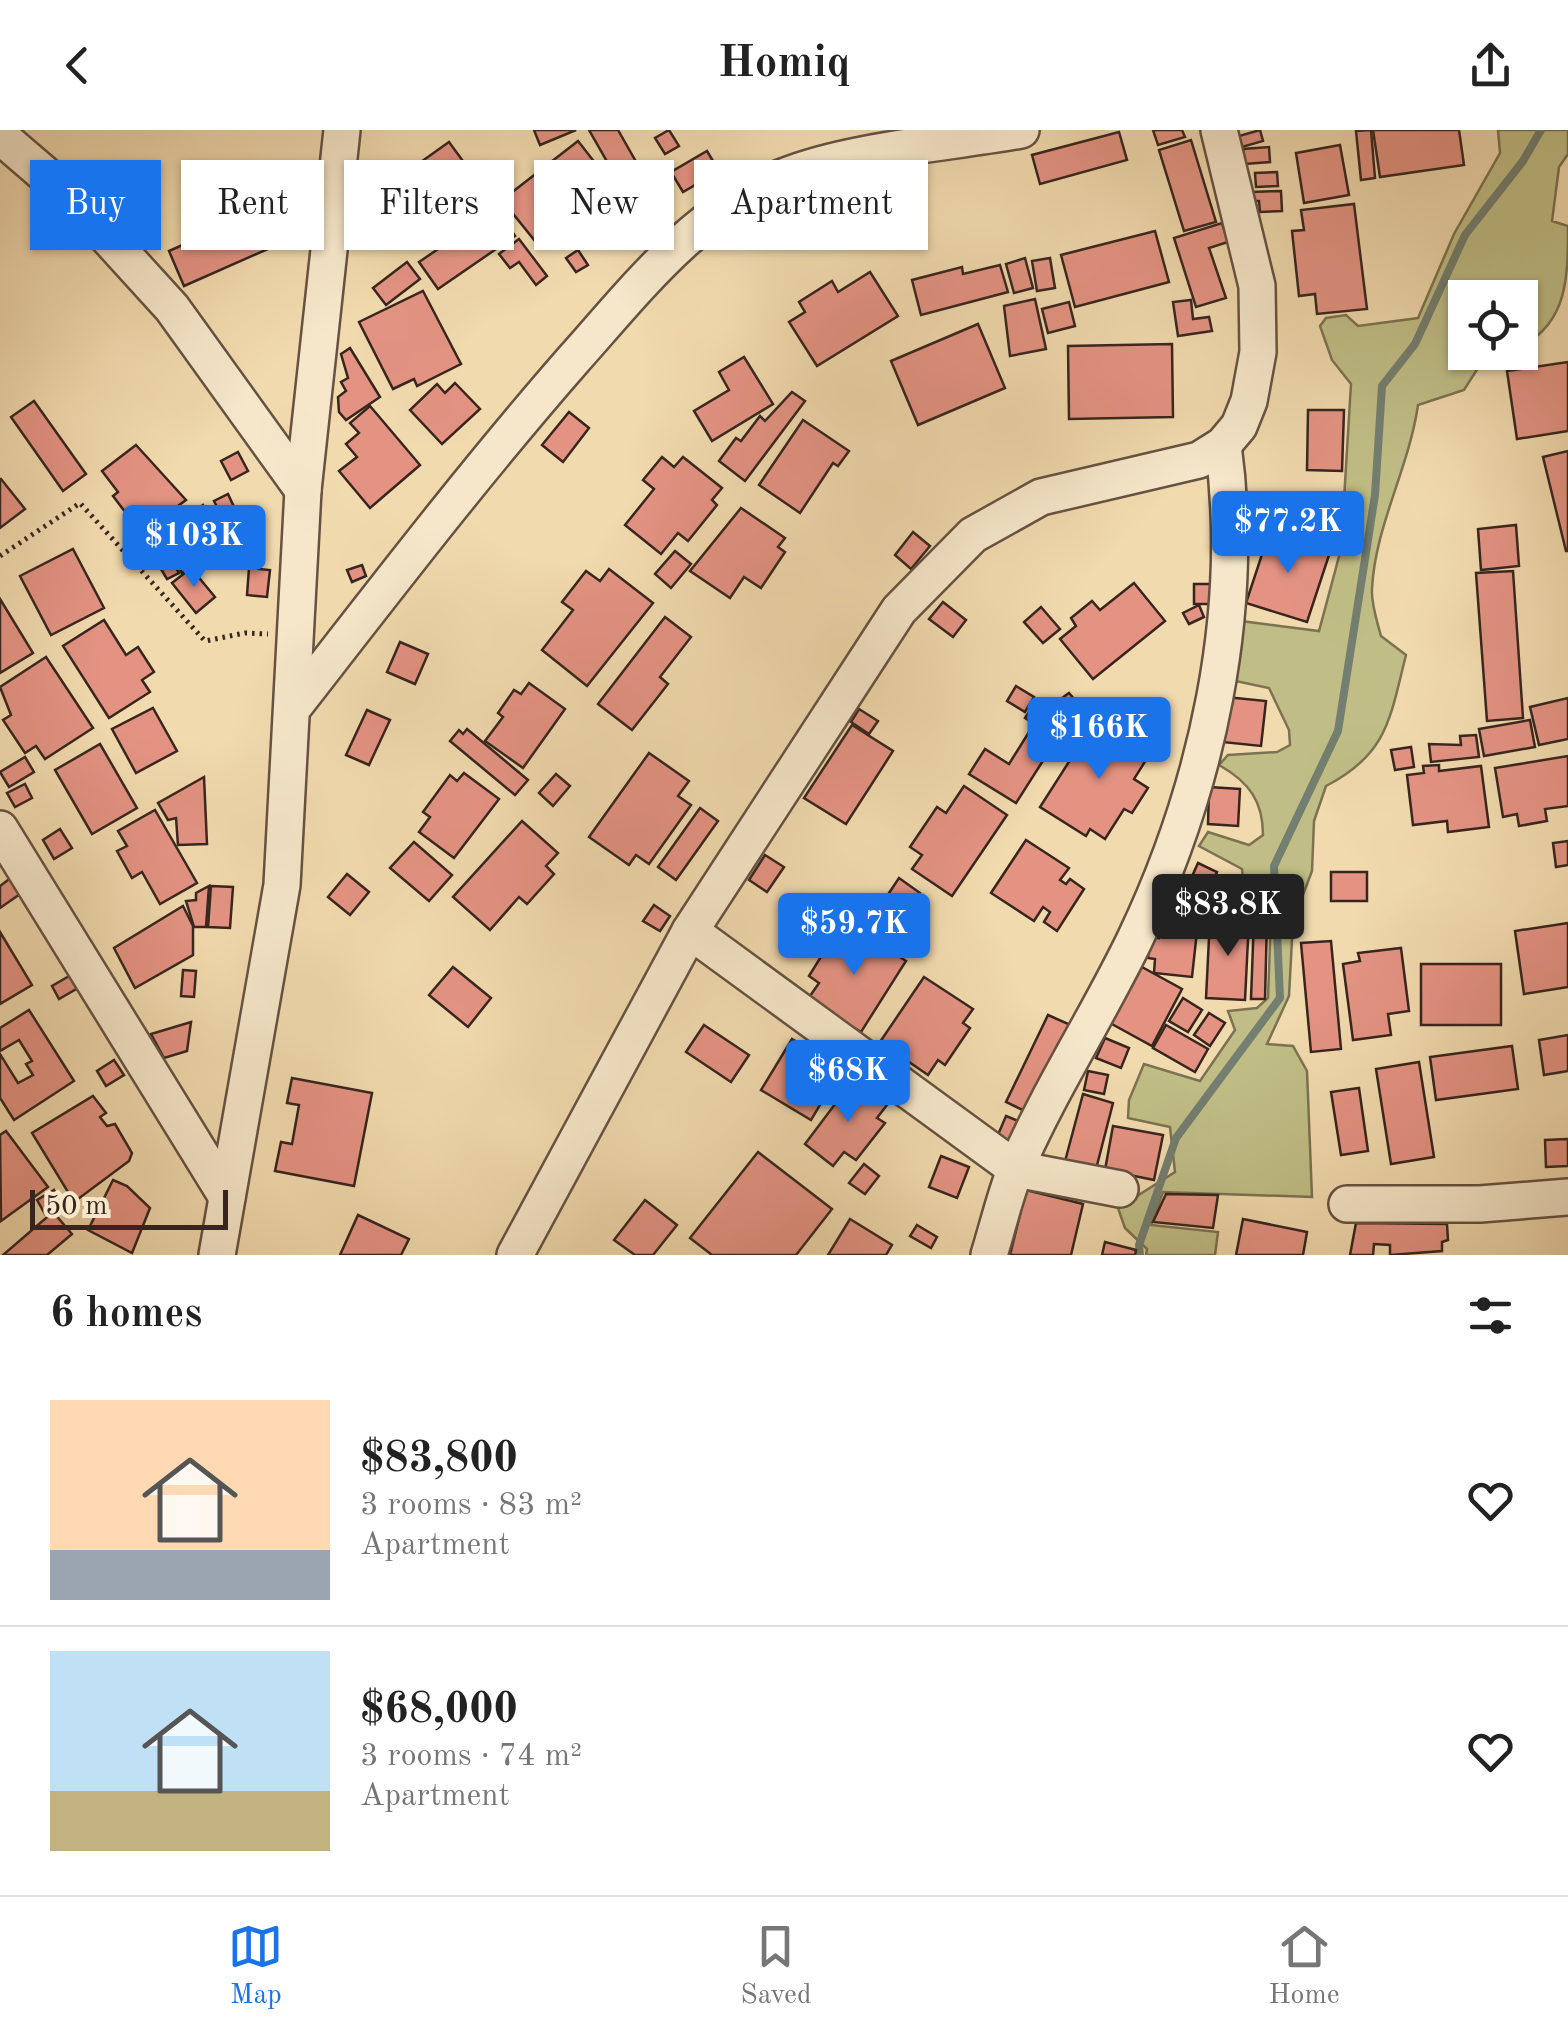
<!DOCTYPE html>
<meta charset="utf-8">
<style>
body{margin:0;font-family:"Old Standard TT",serif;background:#f6f6f6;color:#222;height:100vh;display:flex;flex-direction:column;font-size:38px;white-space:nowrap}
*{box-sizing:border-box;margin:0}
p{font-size:32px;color:#767676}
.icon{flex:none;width:55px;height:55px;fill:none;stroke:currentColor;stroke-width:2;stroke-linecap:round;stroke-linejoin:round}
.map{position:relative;height:1125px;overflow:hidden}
.drawer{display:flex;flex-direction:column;background:#fff;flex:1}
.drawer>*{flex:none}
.banner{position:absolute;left:30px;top:30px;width:1000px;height:90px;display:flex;gap:20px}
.fabs{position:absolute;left:1448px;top:150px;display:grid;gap:20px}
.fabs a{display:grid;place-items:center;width:90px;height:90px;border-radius:0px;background:#fff;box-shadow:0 2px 8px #0004;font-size:50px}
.scale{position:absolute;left:30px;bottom:25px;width:198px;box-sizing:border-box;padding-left:10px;border:5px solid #37251e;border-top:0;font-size:28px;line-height:35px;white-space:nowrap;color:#37251e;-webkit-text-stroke:8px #f6e7ca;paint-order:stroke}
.price{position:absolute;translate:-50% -85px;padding:0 22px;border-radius:10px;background:#1a73e8;color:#fff;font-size:32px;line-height:65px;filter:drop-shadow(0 2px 5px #0008)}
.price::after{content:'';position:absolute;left:50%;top:60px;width:30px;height:22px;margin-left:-15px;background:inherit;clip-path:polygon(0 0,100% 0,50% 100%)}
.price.on{background:#222;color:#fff}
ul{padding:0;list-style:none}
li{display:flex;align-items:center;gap:30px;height:250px;padding:0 50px}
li+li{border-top:2px solid #e0e0e0}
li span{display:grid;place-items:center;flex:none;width:280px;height:200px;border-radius:0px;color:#555}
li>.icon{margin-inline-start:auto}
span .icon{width:120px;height:120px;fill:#fffc;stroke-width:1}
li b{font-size:42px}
h2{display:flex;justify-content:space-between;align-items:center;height:120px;padding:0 50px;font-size:42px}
.pill{padding:0 35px;border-radius:0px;background:#fff;box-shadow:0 2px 8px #0004;font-size:35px;line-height:90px}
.pill.on{background:#1a73e8;color:#fff}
header{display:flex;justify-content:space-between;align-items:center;height:130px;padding:0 50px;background:#fff;font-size:45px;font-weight:800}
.dock{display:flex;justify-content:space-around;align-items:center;height:140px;border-top:2px solid #e0e0e0;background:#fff;font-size:28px;color:#767676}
.dock a{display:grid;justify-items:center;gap:5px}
.dock .on{color:#1a73e8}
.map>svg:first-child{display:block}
</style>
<header><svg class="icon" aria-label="back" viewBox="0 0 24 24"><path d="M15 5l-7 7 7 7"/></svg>Homiq<svg class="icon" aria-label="share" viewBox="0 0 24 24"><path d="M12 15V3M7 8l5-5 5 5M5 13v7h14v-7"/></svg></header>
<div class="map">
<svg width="1568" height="1125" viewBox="0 0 1568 1125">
<rect width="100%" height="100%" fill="#f1daae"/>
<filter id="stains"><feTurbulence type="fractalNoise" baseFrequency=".002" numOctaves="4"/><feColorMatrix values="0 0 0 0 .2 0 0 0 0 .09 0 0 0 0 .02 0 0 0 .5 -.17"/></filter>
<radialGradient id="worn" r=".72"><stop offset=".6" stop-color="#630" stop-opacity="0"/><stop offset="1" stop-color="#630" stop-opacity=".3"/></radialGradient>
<path fill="#c0be86" stroke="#7c7252" stroke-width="2.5" d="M 1498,0 L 1568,0 L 1568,24 L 1559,37 L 1552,91 L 1568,96 C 1568,147 1568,193 1520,217 L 1520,168 L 1465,168 L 1465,222 L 1506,223 L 1478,238 L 1464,260 L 1418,275 C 1409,338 1375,396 1372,459 C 1371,474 1377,491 1381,506 L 1406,525 C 1390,588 1388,624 1326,656 L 1314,691 L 1312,741 L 1293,791 L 1289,866 L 1267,914 L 1293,916 L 1307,941 L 1312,1067 L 1163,1062 L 1151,1095 L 1218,1102 L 1215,1125 L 1146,1125 L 1147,1119 L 1125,1098 L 1118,1078 L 1175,1042 L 1170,997 L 1128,988 L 1129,970 L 1144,934 L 1200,951 L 1235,900 L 1228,881 L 1257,878 L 1268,868 L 1271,786 L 1255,784 L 1244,760 L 1242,739 L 1199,716 L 1208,702 L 1249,715 L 1263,705 C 1263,671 1249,652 1219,635 L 1228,625 L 1277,622 L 1290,615 L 1289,600 L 1269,558 L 1226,549 L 1233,490 L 1319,501 L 1341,419 L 1351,254 L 1332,230 L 1320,196 L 1326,188 L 1346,185 L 1358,196 L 1418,188 L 1454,104 L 1500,23 Z"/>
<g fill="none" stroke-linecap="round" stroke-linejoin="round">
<polyline stroke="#737f70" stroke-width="8" points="1140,1125 1139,1115 1176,1008 1280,868 1274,736 1338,601 1375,365 1382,256 1415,214 1465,105 1523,31 1541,0"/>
</g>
<g fill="#e49383" stroke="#37251e" stroke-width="2.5">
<polygon points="534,0 576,0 540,15"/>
<polygon points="589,0 618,0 643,44 621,56"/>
<polygon points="669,0 679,16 665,24 655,8"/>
<polygon points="1153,0 1182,0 1185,7 1158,15"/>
<polygon points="1260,0 1263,11 1242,17 1239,6"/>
<polygon points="1371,0 1375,48 1361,50 1356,1"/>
<polygon points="1373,0 1459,0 1464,35 1380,47"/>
<polygon points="1119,2 1127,30 1040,54 1032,25"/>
<polygon points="1191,10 1216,92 1184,101 1159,20"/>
<polygon points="578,11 610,52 535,111 502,70"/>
<polygon points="449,12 487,64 427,108 417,94 413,98 394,72 400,67 390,54"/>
<polygon points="1340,15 1349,65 1304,73 1296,23"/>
<polygon points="1269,17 1270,32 1245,34 1243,19"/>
<polygon points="707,21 719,41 683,62 671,42"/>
<polygon points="1277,42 1278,56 1256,57 1255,43"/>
<polygon points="1281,61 1282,81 1260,82 1259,71 1250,71 1250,62"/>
<polygon points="1354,74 1367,179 1317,184 1315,164 1299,166 1292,101 1304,100 1301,80"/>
<polygon points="497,79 515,106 438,159 419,132"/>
<polygon points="255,83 270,118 184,156 169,121"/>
<polygon points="1222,93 1228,112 1209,118 1226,168 1196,177 1174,108"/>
<polygon points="1155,101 1169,152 1075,177 1061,125"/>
<polygon points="519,109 547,146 536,155 519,132 510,138 499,124"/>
<polygon points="578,120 588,135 576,142 566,128"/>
<polygon points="1025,128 1033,158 1014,163 1006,134"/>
<polygon points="1050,128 1055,158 1037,161 1032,131"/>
<polygon points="407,132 420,149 386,175 373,158"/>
<polygon points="1000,135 1008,162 921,185 912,150 962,137 963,144"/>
<polygon points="870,142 898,186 817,236 789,192 805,182 799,172 832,151 838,162"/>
<polygon points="423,161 461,234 417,256 414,249 393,259 359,192"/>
<polygon points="1035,169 1046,219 1010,226 1004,176"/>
<polygon points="1191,170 1193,189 1209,187 1212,201 1178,206 1173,172"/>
<polygon points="1069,172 1075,196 1048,203 1042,179"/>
<polygon points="978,194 1005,258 918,295 891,231"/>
<polygon points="1172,214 1173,287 1069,289 1068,216"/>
<polygon points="350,218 380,267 346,290 339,282 338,267 346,261 341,252 348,248 341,224"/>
<polygon points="744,227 773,274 712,311 694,281 729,260 719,242"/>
<polygon points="1568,232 1568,301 1517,309 1507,241"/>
<polygon points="455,253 480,279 442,314 410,280 437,254 445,263"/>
<polygon points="792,262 805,271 745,351 719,331 736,308 741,311 760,286 765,291"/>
<polygon points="34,271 86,344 63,361 11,287"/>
<polygon points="370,276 420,335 370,378 339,341 357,327 346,314 359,303 350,293"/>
<polygon points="1308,280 1344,280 1342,341 1307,340"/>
<polygon points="569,282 589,298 563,332 542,315"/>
<polygon points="803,290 849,321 838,336 833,333 800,383 759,355"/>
<polygon points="136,315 186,370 141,403 113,366 118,362 102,341"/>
<polygon points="1568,321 1568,421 1566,421 1543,327"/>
<polygon points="238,322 248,341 231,350 221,331"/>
<polygon points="662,327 674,337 683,327 722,358 712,370 717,375 688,411 678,403 661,424 625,395 654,359 643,350"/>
<polygon points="1,349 25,379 0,398 0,350"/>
<polygon points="228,364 251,413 235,420 228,406 222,409 212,387 220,383 214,371"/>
<polygon points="203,375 230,422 216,430 213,425 182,443 160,405"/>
<polygon points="741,378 785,408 778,417 785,422 761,458 744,447 730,468 690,441"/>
<polygon points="1516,395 1519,436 1481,440 1478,399"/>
<polygon points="1270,400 1331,419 1307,492 1246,473"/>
<polygon points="913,402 930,416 911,439 895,425"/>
<polygon points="161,412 179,443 167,449 149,419"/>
<polygon points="73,419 104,478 51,505 20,446"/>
<polygon points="675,421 691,434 671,458 655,444"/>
<polygon points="362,435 366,446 352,452 347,440"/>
<polygon points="191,438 215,467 196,483 172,453"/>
<polygon points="249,438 270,440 267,467 247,465"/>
<polygon points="609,439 653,473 587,556 542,520 573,480 562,472 586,441 600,451"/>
<polygon points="1513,441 1523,588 1487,591 1476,443"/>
<polygon points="1134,453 1165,491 1093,549 1060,509 1076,496 1071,488 1092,471 1100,480"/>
<rect x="1194" y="454" width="17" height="20"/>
<polygon points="0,469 33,523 0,543"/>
<polygon points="943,472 966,490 953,507 929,489"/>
<polygon points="1199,475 1204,487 1189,494 1183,483"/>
<polygon points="1041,477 1060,499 1043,513 1024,492"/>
<polygon points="665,487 691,507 660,547 668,554 632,600 598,574"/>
<polygon points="104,490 126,525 138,517 154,542 142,550 150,562 109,588 63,516"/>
<polygon points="400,512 428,524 415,554 387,542"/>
<polygon points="46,527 93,598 45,629 36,616 25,623 3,590 11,585 0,557"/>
<polygon points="529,553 565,579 523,638 485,611 503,587 498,583 514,560 521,564"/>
<polygon points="1016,556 1034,567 1025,582 1007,571"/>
<polygon points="1069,563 1083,579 1072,588 1058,571"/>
<polygon points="1226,567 1266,571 1261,616 1222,612"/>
<polygon points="1568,568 1568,609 1539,615 1530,577"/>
<polygon points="1037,570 1069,590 1016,673 969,644 985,619 1009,634 1034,594 1025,588"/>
<polygon points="153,578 177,621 136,643 112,599"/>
<polygon points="859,579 878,591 869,604 851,592"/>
<polygon points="367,580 390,590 369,635 346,625"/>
<polygon points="1097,588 1151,622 1134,649 1148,658 1132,683 1124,679 1105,709 1090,699 1086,706 1040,677"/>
<polygon points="1530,590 1535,617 1484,626 1479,599"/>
<polygon points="852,595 893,621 846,694 804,668"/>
<polygon points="467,599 528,650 515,665 450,611 459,600 463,604"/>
<polygon points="1476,605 1479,627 1431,632 1429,614 1461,615 1460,606"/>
<polygon points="100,614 137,678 92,704 55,640"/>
<polygon points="1411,617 1414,637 1395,640 1391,620"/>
<polygon points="649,623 689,651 678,666 691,675 649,734 636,725 629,735 589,707"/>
<polygon points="1568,626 1568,676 1545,679 1547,691 1519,696 1517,684 1503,687 1495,638"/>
<polygon points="25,627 34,642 9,657 0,642"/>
<polygon points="1439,635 1439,641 1481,636 1489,697 1448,702 1447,691 1413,695 1407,645 1424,643 1423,636"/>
<polygon points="464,643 499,669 454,728 419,702 430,687 423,682 450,645 457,651"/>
<polygon points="556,644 570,656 553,676 539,663"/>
<polygon points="204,647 207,714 178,715 176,688 168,690 158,673"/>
<polygon points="25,654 32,668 15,677 7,663"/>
<polygon points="964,656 1007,685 952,766 912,739 922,725 910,717 937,677 946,683"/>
<polygon points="1209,657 1240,659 1238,696 1208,694"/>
<polygon points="700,678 718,691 676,750 658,737"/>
<polygon points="155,680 197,753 160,774 142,742 132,748 117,721 127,716 118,701"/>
<polygon points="522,691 558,723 546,736 554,744 527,774 519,767 490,800 453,767"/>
<polygon points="60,699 72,718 54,729 43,710"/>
<polygon points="1026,710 1069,738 1060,750 1066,754 1070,749 1084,759 1057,801 1044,792 1050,782 1043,777 1034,791 991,763"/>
<polygon points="1568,711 1568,735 1556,737 1553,713"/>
<polygon points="414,712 452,745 429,771 390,738"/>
<polygon points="765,725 784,737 767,762 749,750"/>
<polygon points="1198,733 1217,742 1205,769 1186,760"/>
<rect x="1331" y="742" width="36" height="29"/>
<polygon points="347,744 369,762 350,785 328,767"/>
<polygon points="12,747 23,762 0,778 0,756"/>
<polygon points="899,748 920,763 910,778 889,763"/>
<polygon points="209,756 206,797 194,797 186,771 196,770 196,763"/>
<polygon points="211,756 233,757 230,798 208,797"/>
<polygon points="1170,761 1208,771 1199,801 1162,791"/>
<rect x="1220" y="771" width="21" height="14"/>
<polygon points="654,775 670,786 660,801 643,791"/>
<polygon points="183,776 193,796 193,825 135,858 114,818"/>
<polygon points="1210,788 1249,789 1245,870 1206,868"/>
<polygon points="1254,788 1267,789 1265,869 1251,869"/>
<polygon points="1568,793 1568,857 1524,864 1515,801"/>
<polygon points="1160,797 1197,801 1192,847 1154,843 1155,829 1148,828 1150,807 1159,808"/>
<polygon points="854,798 906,831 861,902 808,869 819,853 809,846 832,809 842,815"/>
<polygon points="0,802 32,855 0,874"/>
<polygon points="1331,811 1341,919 1311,922 1301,813"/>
<polygon points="1401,818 1409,881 1388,884 1391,905 1353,910 1343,834 1360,831 1358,823"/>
<rect x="1421" y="834" width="80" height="61"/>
<polygon points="453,837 491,868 468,897 429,865"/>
<polygon points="1142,837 1182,859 1152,916 1110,893 1126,851 1132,855"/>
<polygon points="183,840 196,841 194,867 181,866"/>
<polygon points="71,845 78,858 59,869 52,856"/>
<polygon points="924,847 973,879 963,893 970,898 945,935 938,930 928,945 880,912"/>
<polygon points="1183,868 1202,880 1188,902 1169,891"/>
<polygon points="29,880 74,951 14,990 0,968 0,924 18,953 33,945 26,934 32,931 19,910 0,921 0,898"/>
<polygon points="1209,883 1225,893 1210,916 1194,905"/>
<polygon points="1048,885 1073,896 1031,984 1006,972"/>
<polygon points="191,892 187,921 164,928 151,904"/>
<polygon points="704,895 749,925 731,952 686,922"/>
<polygon points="1166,895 1208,919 1195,942 1153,918"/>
<polygon points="1568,905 1568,941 1544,945 1539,910"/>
<polygon points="1105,908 1129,918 1121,938 1096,928"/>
<polygon points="792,909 842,938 811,990 761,960"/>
<polygon points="1512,916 1518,959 1436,970 1430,927"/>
<polygon points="114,930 124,945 106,956 97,941"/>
<polygon points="1419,932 1434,1027 1391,1034 1376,939"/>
<polygon points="1088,941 1108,945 1104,964 1084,960"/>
<polygon points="292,948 372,963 354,1056 275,1041 281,1012 292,1014 299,975 287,973"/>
<polygon points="854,949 887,975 877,988 885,993 856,1030 844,1022 833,1036 805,1014"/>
<polygon points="1359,958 1368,1021 1341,1025 1331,962"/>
<polygon points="1083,964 1113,973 1095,1043 1064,1035"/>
<polygon points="93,966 106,983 100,987 107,996 115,994 132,1023 129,1031 74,1072 32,1003"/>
<polygon points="1006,986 1028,995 1016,1023 994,1014"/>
<polygon points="1113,996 1163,1005 1154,1050 1105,1040"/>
<polygon points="6,1001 48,1057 1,1091 0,1005"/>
<polygon points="1568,1009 1568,1036 1546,1037 1545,1010"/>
<polygon points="758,1022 832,1079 796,1125 712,1125 690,1108"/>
<polygon points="941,1026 969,1037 957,1068 929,1057"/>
<polygon points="864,1034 879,1046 865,1064 849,1053"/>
<polygon points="113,1050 127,1056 150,1078 132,1123 88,1100"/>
<polygon points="54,1060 62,1074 45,1084 37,1070"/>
<polygon points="1026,1060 1083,1074 1071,1125 1010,1125"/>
<polygon points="1166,1064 1218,1065 1213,1098 1153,1092"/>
<polygon points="645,1070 677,1095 653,1125 635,1125 614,1110"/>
<polygon points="53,1082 72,1104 47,1125 3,1125"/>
<polygon points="358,1085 409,1109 401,1125 340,1125"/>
<polygon points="850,1089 892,1115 886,1125 828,1125"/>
<polygon points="1243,1089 1307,1102 1303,1125 1236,1125"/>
<polygon points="1356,1093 1447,1094 1448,1110 1442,1112 1442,1121 1390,1125 1390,1115 1374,1114 1373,1125 1350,1125"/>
<polygon points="917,1095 937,1107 931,1118 910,1106"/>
<polygon points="1105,1112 1136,1120 1135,1125 1102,1125"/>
</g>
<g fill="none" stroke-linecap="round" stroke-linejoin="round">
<g stroke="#665242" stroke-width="40">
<g id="minor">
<polyline points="0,6 71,67 172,178 303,360"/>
<path d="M 292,579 C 384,461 475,342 573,230 C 634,162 695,81 783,47 C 849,20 949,13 1021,0"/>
<polyline points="0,699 227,1067"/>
<polyline points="690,801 1016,1039 1120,1059"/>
<polyline points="1347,1074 1480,1074 1568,1067"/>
<polyline points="217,1125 282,755 303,360 342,0"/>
<polyline points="515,1125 690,801 899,480 973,405 1041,367 1199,330 1223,315 1239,296 1249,271 1258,222 1257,156 1219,0"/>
<path d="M 989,1125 C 998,1096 1005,1065 1016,1038 C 1050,959 1098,886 1135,809 C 1207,658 1246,482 1223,315"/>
</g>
</g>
<polyline stroke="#37251e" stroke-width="5" stroke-dasharray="2.5 5" stroke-linecap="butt" points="0,426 80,373 205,511 245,503 268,504"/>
<use href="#minor" stroke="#f6e7ca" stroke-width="35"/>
</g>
<rect width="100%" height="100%" filter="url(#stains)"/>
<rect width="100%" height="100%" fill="url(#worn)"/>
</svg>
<div class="fabs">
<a><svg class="icon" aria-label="locate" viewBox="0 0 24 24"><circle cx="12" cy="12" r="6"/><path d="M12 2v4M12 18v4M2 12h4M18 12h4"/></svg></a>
</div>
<div class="scale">50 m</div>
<b class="price" style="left:1288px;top:446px">$77.2K</b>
<b class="price" style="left:194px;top:460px">$103K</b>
<b class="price" style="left:1099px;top:652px">$166K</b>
<b class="price on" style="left:1228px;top:829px">$83.8K</b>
<b class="price" style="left:854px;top:848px">$59.7K</b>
<b class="price" style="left:848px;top:995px">$68K</b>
<div class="banner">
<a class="pill on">Buy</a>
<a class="pill">Rent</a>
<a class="pill">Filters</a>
<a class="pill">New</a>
<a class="pill">Apartment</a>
</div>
</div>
<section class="drawer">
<h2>6 homes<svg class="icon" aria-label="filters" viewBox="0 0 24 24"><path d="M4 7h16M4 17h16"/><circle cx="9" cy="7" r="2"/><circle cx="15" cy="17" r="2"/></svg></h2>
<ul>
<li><span style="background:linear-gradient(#ffd9b3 75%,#9aa5b1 0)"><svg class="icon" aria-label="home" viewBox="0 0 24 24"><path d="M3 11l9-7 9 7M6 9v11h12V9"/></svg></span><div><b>$83,800</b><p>3 rooms · 83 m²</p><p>Apartment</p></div><svg class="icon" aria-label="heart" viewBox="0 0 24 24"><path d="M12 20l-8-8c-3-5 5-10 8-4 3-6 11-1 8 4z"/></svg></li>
<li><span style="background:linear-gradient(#bfe0f5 70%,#c2b280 0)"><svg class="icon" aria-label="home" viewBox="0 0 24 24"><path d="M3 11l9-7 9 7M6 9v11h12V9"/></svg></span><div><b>$68,000</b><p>3 rooms · 74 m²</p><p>Apartment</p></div><svg class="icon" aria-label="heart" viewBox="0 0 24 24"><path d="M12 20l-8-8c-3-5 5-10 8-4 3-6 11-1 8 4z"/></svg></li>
</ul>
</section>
<nav class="dock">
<a class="on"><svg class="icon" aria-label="map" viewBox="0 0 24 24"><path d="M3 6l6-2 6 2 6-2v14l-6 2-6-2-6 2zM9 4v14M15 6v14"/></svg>Map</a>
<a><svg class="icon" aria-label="saved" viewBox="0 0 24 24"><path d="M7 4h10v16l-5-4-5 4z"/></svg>Saved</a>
<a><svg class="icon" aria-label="home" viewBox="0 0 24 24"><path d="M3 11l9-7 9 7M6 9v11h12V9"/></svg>Home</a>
</nav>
